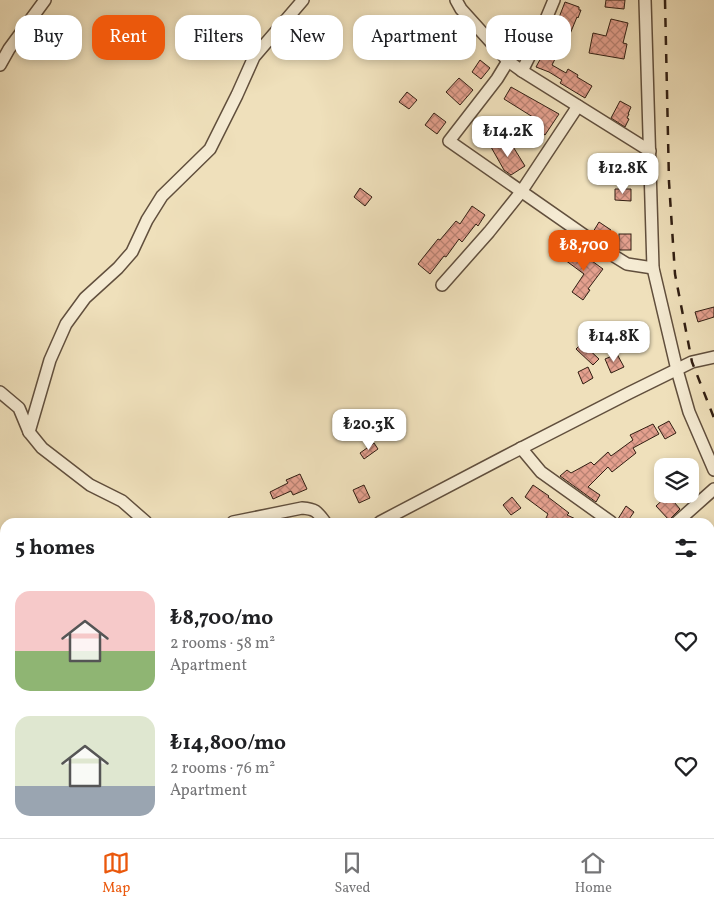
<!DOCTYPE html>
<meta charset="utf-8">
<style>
body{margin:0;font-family:Vollkorn,serif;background:#f6f6f6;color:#202124;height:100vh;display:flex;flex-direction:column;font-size:19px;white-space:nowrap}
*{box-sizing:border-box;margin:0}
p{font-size:16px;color:#757577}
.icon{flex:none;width:28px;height:28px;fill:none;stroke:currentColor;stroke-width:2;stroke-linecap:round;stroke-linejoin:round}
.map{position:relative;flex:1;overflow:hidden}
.panel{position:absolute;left:0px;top:518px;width:715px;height:321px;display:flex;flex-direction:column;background:#fff;border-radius:15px 15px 0 0;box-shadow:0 2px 8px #0003}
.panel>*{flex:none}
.guide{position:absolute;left:15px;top:15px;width:685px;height:45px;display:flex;gap:10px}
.controls{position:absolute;left:654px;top:458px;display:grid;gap:10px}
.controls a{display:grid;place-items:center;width:45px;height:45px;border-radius:10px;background:#fff;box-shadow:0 2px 8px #0003;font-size:25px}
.price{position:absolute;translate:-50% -42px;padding:0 11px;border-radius:10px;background:#fff;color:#222;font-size:16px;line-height:32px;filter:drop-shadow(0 1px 2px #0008)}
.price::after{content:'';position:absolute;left:50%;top:30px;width:15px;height:11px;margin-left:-8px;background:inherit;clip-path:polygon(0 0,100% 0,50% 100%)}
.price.selected{background:#ea580c;color:#fff}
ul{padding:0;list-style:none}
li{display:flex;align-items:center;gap:15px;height:125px;padding:0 15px}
li span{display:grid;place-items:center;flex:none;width:140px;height:100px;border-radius:15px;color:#555}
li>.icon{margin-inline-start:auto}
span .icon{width:60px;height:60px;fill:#fffc;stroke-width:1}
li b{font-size:21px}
h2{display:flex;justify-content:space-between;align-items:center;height:60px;padding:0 15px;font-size:21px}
.pill{padding:0 18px;border-radius:15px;background:#fff;box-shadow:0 2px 8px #0003;font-size:18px;line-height:45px}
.pill.selected{background:#ea580c;color:#fff}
.tabs{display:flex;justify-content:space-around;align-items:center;height:70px;border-top:1px solid #e0e0e0;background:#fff;font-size:14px;color:#757577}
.tabs a{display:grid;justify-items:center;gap:2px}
.tabs .selected{color:#ea580c}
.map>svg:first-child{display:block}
</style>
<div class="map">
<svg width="714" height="838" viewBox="0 0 714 838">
<defs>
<pattern id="building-cross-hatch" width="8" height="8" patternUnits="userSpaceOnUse" patternTransform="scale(1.25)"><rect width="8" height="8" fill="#e4a08e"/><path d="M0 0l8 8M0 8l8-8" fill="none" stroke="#b98273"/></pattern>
</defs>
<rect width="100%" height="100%" fill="#efe0bb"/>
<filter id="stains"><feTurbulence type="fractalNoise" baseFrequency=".004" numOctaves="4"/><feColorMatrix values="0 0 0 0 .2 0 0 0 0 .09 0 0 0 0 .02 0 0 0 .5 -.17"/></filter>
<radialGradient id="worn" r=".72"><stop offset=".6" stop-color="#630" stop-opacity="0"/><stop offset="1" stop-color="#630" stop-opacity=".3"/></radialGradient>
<g fill="url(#building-cross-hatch)" stroke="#321f13">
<polygon points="606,0 625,0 624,9 605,7"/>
<polygon points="565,2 579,7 579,10 581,10 578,18 577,17 570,34 555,28"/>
<polygon points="611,19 628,23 623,43 627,44 624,59 589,53 593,33 606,36"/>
<polygon points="543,54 555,59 552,65 566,73 568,69 578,75 577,77 592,86 585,98 560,83 562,80 549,72 536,67"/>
<polygon points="480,60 490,68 481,79 472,72"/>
<polygon points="459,78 473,90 460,105 446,92"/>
<polygon points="511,87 559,114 545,135 532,126 536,119 504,99"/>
<polygon points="407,92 417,100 409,109 399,102"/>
<polygon points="620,101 631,107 628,114 629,114 627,118 629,119 625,127 611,118"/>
<polygon points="434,113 446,122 437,134 425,125"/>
<polygon points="503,140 507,148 512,145 525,166 511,175 504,170 491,147"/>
<polygon points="360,188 372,197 365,206 354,197"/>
<polygon points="615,189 631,189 631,201 615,200"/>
<polygon points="472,206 485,215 478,226 476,224 462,242 459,239 446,257 444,256 430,274 418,264 438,239 440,240 456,221 460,224"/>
<polygon points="599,222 611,230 605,239 593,232"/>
<rect x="619" y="234" width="12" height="16"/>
<polygon points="574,248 603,269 588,289 590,290 583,300 572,292 584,274 565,260"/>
<polygon points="714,307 714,317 698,322 695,312"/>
<polygon points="639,324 642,333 626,339 623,330"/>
<polygon points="582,343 599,359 593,365 576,349"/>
<polygon points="617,354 624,367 611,373 605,359"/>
<polygon points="588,367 593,378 583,384 578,372"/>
<polygon points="669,421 676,433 665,439 658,427"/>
<polygon points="653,424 659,434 633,448 636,453 612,472 608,467 588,487 600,495 596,502 560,476 567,470 571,473 591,462 594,465 608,452 611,456 633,440 630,435"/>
<polygon points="374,443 378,449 364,459 360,453"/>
<polygon points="300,474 307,489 293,495 291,491 273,499 270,492 288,483 286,480"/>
<polygon points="364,485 370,498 359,503 353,490"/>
<polygon points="533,485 549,496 548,497 569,513 567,515 582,522 552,522 546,518 548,514 525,497"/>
<polygon points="668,495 680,509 669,520 656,506"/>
<polygon points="512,497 521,508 511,515 503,505"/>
<polygon points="626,506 634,512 627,522 618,522 618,519"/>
</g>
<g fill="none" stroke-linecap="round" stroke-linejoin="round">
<g stroke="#614f3d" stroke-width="14">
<g id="minor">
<polyline points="456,0 461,9 508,61 522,71 650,151"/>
<polyline points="645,0 653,268 677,370 689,412 714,470"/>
<polyline points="508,61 497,79 449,141 614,256 627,264 653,268"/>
<polyline points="0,65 9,49 45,0"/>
<polyline points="522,71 536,43 554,0"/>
<polyline points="442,285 489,232 521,192 578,106"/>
<polyline points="0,392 19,408 29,432 42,448 90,485 122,501 146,522"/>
<polyline points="29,432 50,360 66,324 85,298 118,268 132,252 147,220 162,196 210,149 237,95 254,57 303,0"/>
<polyline points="521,448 541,472 611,522"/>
<path d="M 233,522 L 302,508 C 315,509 317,511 325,522"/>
<polyline points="380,522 504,457 629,393 692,362 714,357"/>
<polyline points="677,522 714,489"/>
<polyline points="710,591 714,594"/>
<polyline points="0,604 5,601"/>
<polyline points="710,609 714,602"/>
<polyline points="0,633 5,641"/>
<polyline points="0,704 5,702"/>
<polyline points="710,746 714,746"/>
<polyline points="343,838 353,834"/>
</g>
</g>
<use href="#minor" stroke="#f5ebd3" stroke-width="11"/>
<polyline stroke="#321f13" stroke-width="2.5" stroke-dasharray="9 9" stroke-linecap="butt" points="665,0 669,182 675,274 692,362 714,418"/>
</g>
<rect width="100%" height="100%" filter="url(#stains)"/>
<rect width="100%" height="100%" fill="url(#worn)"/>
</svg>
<div class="controls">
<a><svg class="icon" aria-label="layers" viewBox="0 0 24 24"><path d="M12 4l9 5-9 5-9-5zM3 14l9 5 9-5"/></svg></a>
</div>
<b class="price" style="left:508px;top:158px">₺14.2K</b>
<b class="price" style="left:623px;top:195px">₺12.8K</b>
<b class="price selected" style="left:584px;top:272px">₺8,700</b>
<b class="price" style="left:614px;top:363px">₺14.8K</b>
<b class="price" style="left:369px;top:451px">₺20.3K</b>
<div class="guide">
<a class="pill">Buy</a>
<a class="pill selected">Rent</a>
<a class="pill">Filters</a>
<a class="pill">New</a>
<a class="pill">Apartment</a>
<a class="pill">House</a>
</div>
<section class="panel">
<h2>5 homes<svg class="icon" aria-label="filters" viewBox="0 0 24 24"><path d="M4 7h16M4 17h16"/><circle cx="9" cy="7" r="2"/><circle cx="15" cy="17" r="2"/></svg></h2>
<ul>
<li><span style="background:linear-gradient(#f6c9c9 60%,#8fb573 0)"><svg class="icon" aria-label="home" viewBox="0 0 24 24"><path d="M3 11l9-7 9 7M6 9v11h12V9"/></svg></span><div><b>₺8,700/mo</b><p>2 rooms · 58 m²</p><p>Apartment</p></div><svg class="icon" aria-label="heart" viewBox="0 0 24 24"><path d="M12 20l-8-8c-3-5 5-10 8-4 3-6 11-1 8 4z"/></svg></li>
<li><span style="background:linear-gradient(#dfe7d0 70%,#9aa5b1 0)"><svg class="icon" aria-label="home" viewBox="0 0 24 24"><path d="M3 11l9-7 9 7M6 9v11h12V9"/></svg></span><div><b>₺14,800/mo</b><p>2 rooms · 76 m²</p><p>Apartment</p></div><svg class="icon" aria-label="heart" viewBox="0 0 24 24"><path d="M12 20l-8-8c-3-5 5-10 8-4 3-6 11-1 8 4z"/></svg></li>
</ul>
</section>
</div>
<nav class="tabs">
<a class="selected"><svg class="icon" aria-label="map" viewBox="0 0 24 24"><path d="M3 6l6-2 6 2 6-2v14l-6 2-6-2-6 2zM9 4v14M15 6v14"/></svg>Map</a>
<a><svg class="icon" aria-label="saved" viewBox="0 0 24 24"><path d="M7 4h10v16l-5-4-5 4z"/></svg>Saved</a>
<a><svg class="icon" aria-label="home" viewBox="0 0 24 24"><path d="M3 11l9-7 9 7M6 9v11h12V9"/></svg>Home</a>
</nav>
